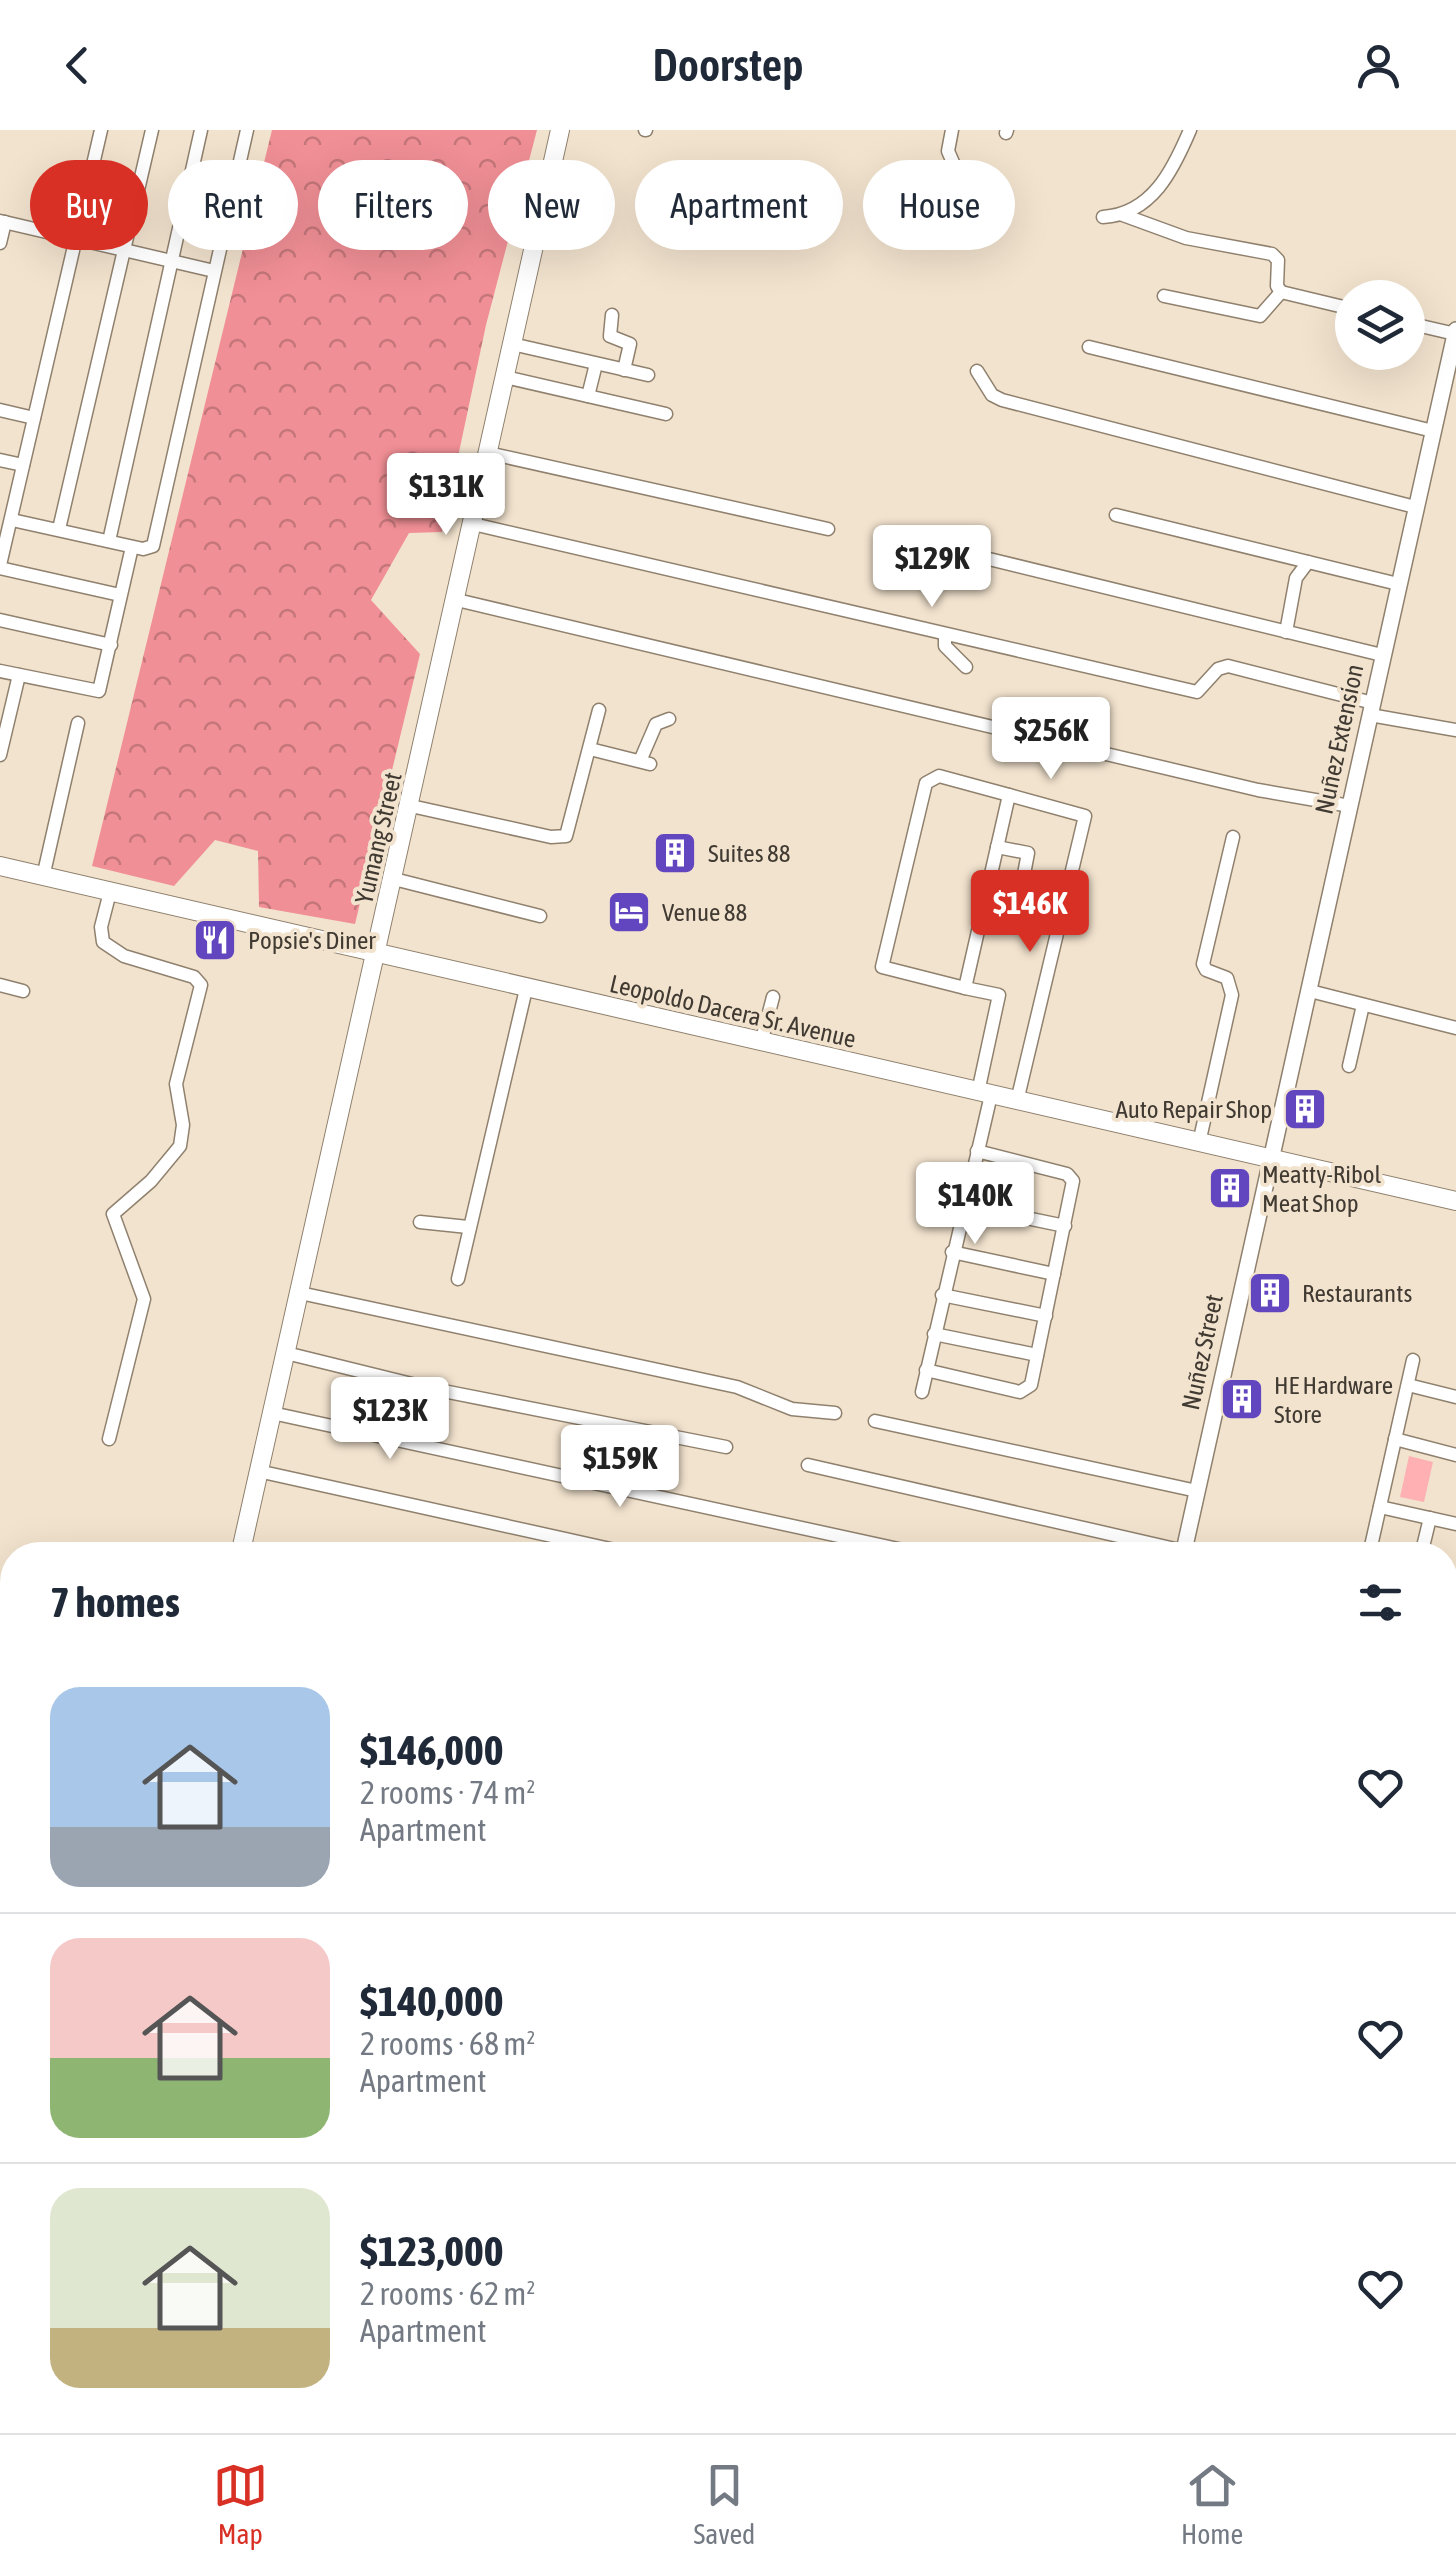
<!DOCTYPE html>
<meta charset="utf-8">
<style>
body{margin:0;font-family:"Asap Condensed",sans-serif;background:#f2f2f3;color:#1f2937;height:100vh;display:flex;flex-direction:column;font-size:38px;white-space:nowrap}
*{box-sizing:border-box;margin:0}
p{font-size:32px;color:#747a83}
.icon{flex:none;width:55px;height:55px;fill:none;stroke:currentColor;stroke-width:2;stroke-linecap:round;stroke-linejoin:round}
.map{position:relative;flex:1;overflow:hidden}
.details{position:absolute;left:0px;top:1412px;width:1458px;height:892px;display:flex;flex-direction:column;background:#fff;border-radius:40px 40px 0 0;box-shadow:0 10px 40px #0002}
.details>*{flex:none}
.hud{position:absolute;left:30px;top:30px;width:1398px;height:90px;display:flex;gap:20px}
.tools{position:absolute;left:1335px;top:150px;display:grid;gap:20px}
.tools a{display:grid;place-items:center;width:90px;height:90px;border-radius:50%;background:#fff;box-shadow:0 10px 40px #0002;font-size:50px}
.price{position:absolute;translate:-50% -85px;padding:0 22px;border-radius:10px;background:#fff;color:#222;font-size:32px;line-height:65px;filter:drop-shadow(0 2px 5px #0008)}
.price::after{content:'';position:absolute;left:50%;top:60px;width:30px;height:22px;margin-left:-15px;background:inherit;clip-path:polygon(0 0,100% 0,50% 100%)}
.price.current{background:#d93025;color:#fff}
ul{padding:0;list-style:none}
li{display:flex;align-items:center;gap:30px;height:250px;padding:0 50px}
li+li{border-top:2px solid #e0e1e3}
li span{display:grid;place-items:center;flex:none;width:280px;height:200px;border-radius:30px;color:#555}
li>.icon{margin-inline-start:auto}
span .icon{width:120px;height:120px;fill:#fffc;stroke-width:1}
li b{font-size:42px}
h2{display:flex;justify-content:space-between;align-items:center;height:120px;padding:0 50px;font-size:42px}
.chip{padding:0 35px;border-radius:45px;background:#fff;box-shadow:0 10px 40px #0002;font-size:35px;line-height:90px}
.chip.current{background:#d93025;color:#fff}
header{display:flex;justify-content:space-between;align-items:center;height:130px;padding:0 50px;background:#fff;font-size:45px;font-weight:600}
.dock{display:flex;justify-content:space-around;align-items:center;height:140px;border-top:2px solid #e0e1e3;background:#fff;font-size:28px;color:#747a83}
.dock a{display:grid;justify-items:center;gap:5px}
.dock .current{color:#d93025}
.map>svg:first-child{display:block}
</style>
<header><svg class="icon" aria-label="back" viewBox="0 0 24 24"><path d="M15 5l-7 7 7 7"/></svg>Doorstep<svg class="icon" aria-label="person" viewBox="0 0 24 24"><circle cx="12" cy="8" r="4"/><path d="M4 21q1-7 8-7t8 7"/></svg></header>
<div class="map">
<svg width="1456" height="2303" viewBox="0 0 1456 2303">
<defs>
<pattern id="forest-crowns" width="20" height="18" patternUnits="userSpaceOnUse" patternTransform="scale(2.5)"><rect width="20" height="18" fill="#f08f95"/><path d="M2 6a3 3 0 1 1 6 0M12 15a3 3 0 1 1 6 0" fill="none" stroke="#c4767a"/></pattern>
</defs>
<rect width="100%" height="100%" fill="#f2e3ce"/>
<polygon fill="url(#forest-crowns)" points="272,0 537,0 486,195 442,402 409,403 371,470 420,524 355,794 259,777 258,721 215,710 174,756 92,736"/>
<polygon fill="#feb0b3" points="1409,1326 1433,1332 1424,1372 1400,1367"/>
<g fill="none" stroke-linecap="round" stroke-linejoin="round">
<g stroke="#8f816e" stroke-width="15">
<g id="minor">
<polyline points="645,0 646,0"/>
<polyline points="1006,3 1007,0"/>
<polyline points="949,85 946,69 958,44 948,21 952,0"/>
<polyline points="1123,85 1186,108 1272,124 1278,130 1277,156 1281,162"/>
<path d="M 1103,87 C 1152,84 1173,40 1190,0"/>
<polyline points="0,91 214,141"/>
<polyline points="0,113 5,92"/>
<polyline points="1281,162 1352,179"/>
<polyline points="1164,166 1260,186 1281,162"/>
<polyline points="612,185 610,206 630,214 624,240"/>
<polyline points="1408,193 1455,204"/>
<polyline points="512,214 648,245"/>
<polyline points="1089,217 1433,301"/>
<polyline points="977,241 992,265 1002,270 1415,377"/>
<polyline points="505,247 666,284"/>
<polyline points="588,266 596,234"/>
<polyline points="0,280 34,288"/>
<polyline points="488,323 828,399"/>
<polyline points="0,330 23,335"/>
<polyline points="1116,385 1398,454"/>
<polyline points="12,390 143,419 153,416 247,0"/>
<polyline points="473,394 1197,562 1218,539 1228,536 1373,573"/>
<polyline points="59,399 152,0"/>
<polyline points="109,411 201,0"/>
<polyline points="989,429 1382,525"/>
<polyline points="0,435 101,0"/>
<polyline points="0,438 120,465"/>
<polyline points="457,470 1258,660 1350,676"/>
<polyline points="0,490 111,515"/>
<polyline points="1286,502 1296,448 1308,432"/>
<polyline points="945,504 945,516 966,537"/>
<polyline points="0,541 99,561 132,417"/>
<polyline points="1370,585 1456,600"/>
<polyline points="590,619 650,634"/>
<polyline points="0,625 19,545"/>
<polyline points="640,631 656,594 669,589"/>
<polyline points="411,676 551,707 566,706 599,580"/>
<polyline points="997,717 1028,723 1024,744"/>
<polyline points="43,747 78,593"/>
<polyline points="394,749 540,786"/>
<polyline points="0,855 23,861"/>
<polyline points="965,858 882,837 926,653 939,646 1009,665"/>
<polyline points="1310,861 1456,898"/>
<polyline points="761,913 773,867"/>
<polyline points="1349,936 1363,875"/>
<polyline points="978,962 999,865 965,858 1009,665 1085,686 1017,971"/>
<polyline points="1199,1013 1232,865 1227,848 1206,840 1203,834 1233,707"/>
<polyline points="963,1075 1065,1096"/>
<polyline points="420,1092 468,1097"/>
<polyline points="952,1122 1054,1144"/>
<polyline points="458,1149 526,859"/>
<polyline points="300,1163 737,1257 792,1279 835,1283"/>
<polyline points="942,1165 1046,1186"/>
<polyline points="934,1204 1037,1225"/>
<polyline points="286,1223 428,1258 726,1317"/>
<polyline points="926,1240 1020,1262 1031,1255 1073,1051 1067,1044 977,1021"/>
<polyline points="1408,1255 1456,1267"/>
<polyline points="922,1262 991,965"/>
<polyline points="272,1283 926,1425"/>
<polyline points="875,1291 1197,1361"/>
<polyline points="109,1309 144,1169 113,1084 151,1051 180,1016 183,995 176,954 201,855 194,847 124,826 103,812 101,797 110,762"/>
<polyline points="1395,1309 1456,1325"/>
<polyline points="808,1335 1184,1421"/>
<polyline points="258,1341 615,1420"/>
<polyline points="1380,1377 1456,1394"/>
<polyline points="1369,1425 1413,1230"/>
<polyline points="1421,1425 1430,1388"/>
<polyline points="1451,1522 1456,1505"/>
<polyline points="1445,1589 1456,1592"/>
<polyline points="1445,1854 1456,1856"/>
<polyline points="0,1874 12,1877"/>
<polyline points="0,1950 12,1953"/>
<polyline points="1445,2038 1456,2041"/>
<polyline points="1445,2104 1456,2051"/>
<polyline points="1445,2162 1456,2165"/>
<polyline points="1445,2227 1456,2176"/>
<polyline points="230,2292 249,2303"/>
<polyline points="464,2292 506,2303"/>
<polyline points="790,2292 835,2303"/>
<polyline points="1139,2292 1179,2303"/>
<polyline points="1385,2292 1437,2303"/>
<polyline points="127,2303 130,2292"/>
<polyline points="204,2303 206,2292"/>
<polyline points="269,2303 272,2292"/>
<polyline points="337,2303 340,2292"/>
</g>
</g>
<g stroke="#8f816e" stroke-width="18">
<g id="tertiary">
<polyline points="1183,1425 1456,200"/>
<polyline points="986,2303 989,2292"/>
</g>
</g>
<g stroke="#8f816e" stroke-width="20">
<g id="secondary">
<polyline points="0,736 1456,1071"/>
<polyline points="240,1425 560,0"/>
<polyline points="47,2303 49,2292"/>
</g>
</g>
<use href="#minor" stroke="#fff" stroke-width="12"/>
<use href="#tertiary" stroke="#fff" stroke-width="15"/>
<use href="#secondary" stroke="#fff" stroke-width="18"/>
</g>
<defs>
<g id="building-square" transform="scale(2.25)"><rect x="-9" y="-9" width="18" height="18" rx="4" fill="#6246bf" stroke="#f2e3ce"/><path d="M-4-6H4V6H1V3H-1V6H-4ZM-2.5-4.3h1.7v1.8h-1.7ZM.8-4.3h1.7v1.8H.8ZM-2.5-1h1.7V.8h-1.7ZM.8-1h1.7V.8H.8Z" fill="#fff"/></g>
<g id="hotel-square" transform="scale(2.25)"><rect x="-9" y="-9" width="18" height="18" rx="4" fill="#6246bf" stroke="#f2e3ce"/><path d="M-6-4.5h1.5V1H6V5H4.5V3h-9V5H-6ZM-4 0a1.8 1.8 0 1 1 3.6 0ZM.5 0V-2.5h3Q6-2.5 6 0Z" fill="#fff"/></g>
<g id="restaurant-square" transform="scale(2.25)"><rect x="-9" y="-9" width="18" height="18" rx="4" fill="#6246bf" stroke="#f2e3ce"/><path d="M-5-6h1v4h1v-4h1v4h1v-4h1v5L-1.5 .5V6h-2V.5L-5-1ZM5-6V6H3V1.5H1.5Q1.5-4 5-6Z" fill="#fff"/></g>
</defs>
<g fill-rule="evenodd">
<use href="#building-square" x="675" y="723"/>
<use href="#hotel-square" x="629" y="782"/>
<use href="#restaurant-square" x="215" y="810"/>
<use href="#building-square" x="1305" y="979"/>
<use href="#building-square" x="1230" y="1058"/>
<use href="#building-square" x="1270" y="1163"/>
<use href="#building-square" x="1242" y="1269"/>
</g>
<g text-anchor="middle" stroke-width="8" stroke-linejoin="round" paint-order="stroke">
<g font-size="25" fill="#403a32" stroke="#f2e3ce">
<text transform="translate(1339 609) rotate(-78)" y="9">Nuñez Extension</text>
<text transform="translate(378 708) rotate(-77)" y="9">Yumang Street</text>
<text transform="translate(733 881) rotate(13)" y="9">Leopoldo Dacera Sr. Avenue</text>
<text transform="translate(1202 1222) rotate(-78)" y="9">Nuñez Street</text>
</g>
<g font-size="25" fill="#403a32" stroke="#f2e3ce" text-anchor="start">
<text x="708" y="732">Suites 88</text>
<text x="662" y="791">Venue 88</text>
<text x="248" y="819">Popsie's Diner</text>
<text x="1272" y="988" text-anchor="end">Auto Repair Shop</text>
<text x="1262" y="1053">Meatty-Ribol<tspan x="1262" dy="29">Meat Shop</tspan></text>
<text x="1302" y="1172">Restaurants</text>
<text x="1274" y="1264">HE Hardware<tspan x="1274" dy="29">Store</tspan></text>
</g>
</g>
</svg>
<div class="tools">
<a><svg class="icon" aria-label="layers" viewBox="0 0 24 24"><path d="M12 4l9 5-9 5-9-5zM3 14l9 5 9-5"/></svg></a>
</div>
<b class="price" style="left:446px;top:408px">$131K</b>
<b class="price" style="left:932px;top:480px">$129K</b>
<b class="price" style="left:1051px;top:652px">$256K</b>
<b class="price current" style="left:1030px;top:825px">$146K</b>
<b class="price" style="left:975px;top:1117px">$140K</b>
<b class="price" style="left:390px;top:1332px">$123K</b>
<b class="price" style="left:620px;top:1380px">$159K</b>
<div class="hud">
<a class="chip current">Buy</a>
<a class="chip">Rent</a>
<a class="chip">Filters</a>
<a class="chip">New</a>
<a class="chip">Apartment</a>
<a class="chip">House</a>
</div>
<section class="details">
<h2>7 homes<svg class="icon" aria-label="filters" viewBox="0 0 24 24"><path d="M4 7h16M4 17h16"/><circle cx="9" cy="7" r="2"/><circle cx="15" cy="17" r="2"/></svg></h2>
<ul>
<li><span style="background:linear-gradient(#a9c7e8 70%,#9aa5b1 0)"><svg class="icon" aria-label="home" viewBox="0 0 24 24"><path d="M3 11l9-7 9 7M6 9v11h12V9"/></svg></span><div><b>$146,000</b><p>2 rooms · 74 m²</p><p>Apartment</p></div><svg class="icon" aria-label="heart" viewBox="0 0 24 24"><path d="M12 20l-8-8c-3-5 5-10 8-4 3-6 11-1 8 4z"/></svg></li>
<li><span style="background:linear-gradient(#f6c9c9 60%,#8fb573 0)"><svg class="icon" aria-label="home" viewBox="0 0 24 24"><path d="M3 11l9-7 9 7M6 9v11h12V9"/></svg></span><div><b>$140,000</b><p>2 rooms · 68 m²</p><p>Apartment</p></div><svg class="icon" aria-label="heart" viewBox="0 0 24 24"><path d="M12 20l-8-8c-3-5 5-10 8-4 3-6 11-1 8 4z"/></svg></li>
<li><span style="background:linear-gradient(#dfe7d0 70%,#c2b280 0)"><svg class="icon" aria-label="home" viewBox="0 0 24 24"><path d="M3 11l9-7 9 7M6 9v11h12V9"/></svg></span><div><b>$123,000</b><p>2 rooms · 62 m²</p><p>Apartment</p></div><svg class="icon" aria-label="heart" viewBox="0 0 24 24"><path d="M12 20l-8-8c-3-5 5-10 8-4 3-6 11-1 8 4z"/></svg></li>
</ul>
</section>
</div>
<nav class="dock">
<a class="current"><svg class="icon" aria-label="map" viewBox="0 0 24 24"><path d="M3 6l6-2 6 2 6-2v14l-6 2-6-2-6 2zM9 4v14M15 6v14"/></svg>Map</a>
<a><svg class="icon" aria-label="saved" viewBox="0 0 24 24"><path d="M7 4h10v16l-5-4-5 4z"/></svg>Saved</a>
<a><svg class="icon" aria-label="home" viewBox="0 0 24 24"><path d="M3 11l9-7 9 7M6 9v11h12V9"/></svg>Home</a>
</nav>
